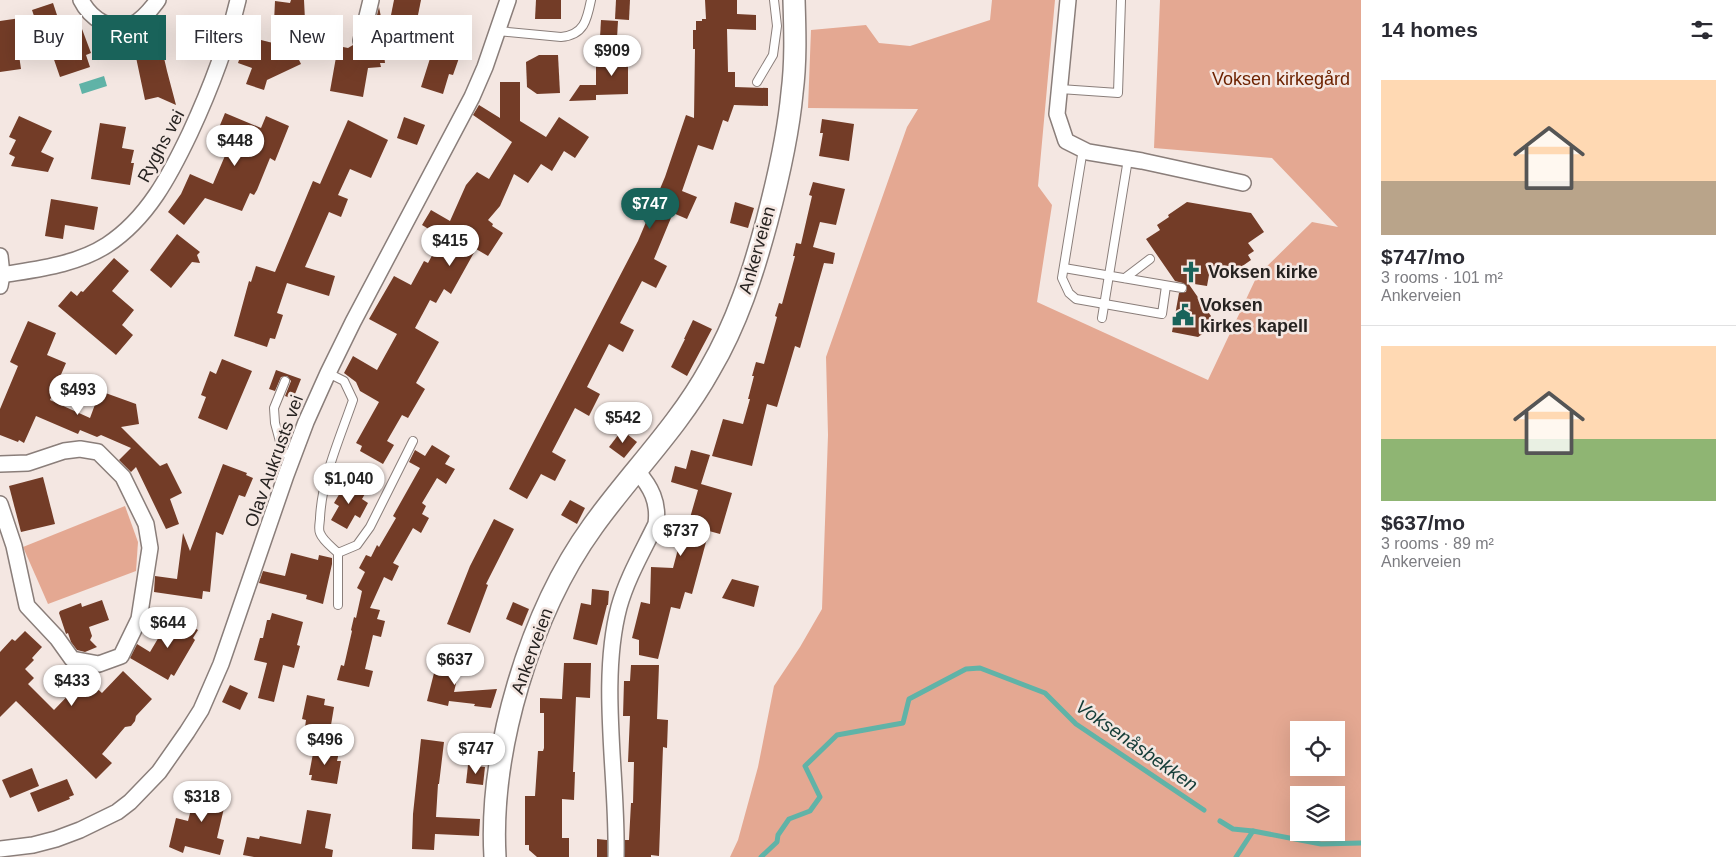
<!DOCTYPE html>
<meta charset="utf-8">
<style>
body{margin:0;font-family:Arial,sans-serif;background:#f2f2f3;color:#2b2b33;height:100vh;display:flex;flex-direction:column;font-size:19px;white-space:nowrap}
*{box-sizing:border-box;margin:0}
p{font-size:16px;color:#7c7c81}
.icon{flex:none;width:28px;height:28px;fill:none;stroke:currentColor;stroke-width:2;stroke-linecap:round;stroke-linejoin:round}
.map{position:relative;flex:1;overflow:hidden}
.details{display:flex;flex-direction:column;background:#fff;width:375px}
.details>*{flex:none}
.top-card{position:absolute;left:15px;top:15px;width:475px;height:45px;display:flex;gap:10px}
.tools{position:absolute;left:1290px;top:721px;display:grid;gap:10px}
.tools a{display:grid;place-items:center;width:55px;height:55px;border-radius:0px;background:#fff;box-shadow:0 5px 20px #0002;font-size:25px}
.price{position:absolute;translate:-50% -42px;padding:0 11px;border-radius:18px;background:#fff;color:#222;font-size:16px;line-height:32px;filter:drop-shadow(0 1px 2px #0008)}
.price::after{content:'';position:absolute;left:50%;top:30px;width:15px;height:11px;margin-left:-8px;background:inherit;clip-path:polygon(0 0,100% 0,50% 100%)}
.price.active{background:#19635a;color:#fff}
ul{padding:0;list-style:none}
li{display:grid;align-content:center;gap:10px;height:265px;padding:0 20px}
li+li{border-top:1px solid #e1e1e2}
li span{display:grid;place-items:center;height:155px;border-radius:0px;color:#555}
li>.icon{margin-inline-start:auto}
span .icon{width:90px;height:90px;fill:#fffc;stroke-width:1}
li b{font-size:21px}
h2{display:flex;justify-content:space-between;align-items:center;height:60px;padding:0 20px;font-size:21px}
.chip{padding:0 18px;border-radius:0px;background:#fff;box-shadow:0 5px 20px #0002;font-size:18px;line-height:45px}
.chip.active{background:#19635a;color:#fff}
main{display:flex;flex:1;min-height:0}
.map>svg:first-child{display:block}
</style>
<main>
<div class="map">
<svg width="1361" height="857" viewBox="0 0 1361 857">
<rect width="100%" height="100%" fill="#f4e7e2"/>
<g fill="#e4a892" fill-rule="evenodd">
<path d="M 992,0 L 1055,0 L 1038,186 L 1052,205 L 1037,302 L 1208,380 L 1257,276 L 1312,222 L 1338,227 L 1272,158 L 1154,148 L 1160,0 L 1361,0 L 1361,857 L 730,857 L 738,840 L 758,767 L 774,686 L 800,647 L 822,609 L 828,435 L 826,357 L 907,127 L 918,109 L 808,108 L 811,30 L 866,25 L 879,43 L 910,46 L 990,20 ZM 1299,730 L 1336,730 L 1336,768 L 1299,768 ZM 1299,795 L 1336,795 L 1336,832 L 1299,832 Z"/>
<polygon points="125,506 138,542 136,571 48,604 23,547"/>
</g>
<polygon fill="#60b3a7" points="104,76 107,86 82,94 79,84"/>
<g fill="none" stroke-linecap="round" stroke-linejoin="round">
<g stroke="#60b3a7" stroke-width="5">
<polyline points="1220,821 1233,829 1253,831"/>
<polyline points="761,857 777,842 778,835 789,819 810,811 820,797 805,766 837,735 903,723 909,699 966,669 980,668 1045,693 1076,724 1204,810"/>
<polyline points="1236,857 1253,831 1321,844 1361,843"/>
</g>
</g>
<g fill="#733c27">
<polygon points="291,0 304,0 305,20 279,19 301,64 267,80 264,90 246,84 252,68 238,63 243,48 257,54 261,40 273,43 275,1 290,3"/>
<polygon points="394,0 421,0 417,20 391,15"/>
<polygon points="536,0 561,0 561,19 535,19"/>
<polygon points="616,0 630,0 629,20 615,19"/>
<polygon points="705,0 737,0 737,14 756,15 756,30 727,29 728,72 735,72 735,87 768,88 768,106 734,105 728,122 723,120 713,150 698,145 682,191 697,197 687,219 673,213 654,259 667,266 656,288 642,281 620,323 634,330 623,352 609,344 587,387 600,394 589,416 575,408 552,452 566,460 555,481 541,474 527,499 509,489 638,241 665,177 686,115 694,118 695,49 693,49 693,30 696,30 696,21 702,21 702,19 706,19"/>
<polygon points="53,3 61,27 64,26 67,34 82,29 91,53 86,55 90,67 60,77 51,51 19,55 21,69 0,72 0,21 34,16 32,10"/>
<polygon points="379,7 381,17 401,21 398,37 382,35 385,63 380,63 381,67 368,68 363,97 330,91 338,46 348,48 353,45 359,50 367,48 370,43"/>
<polygon points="601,20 618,21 617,38 600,37"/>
<polygon points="455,22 465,41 453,75 449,74 443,94 421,87 439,30"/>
<polygon points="159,36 167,71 176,105 158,97 145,100 133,43"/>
<polygon points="617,53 616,61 628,61 628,94 596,95 596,66"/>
<polygon points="539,55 558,55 560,93 537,94 527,87 526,62"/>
<polygon points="500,82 520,82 520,121 546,137 559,117 589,137 575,158 564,151 552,171 541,164 528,183 514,174 500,206 488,220 493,224 492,226 503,233 488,256 476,249 451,294 444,289 436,303 430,300 415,328 439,342 416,383 425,389 408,418 402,415 387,441 394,445 383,464 360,451 362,446 356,443 379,402 360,391 356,382 344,373 353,356 377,370 397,334 369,319 394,276 411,285 424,261 428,263 442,237 422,225 431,210 450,221 466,185 477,172 489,179 512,142 473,115 479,105 500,118"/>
<polygon points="580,85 596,85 596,100 569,101"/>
<polygon points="225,113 261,128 266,116 289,126 275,161 270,158 257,190 254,195 250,193 242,211 205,198 184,225 168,212 181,194 190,174 213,184 227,151 225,150 231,135 218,130"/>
<polygon points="19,116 52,131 41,152 54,158 48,172 11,166 15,157 9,154 16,140 9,137"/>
<polygon points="404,117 425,125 417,145 397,138"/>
<polygon points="822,119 854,124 849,161 819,156 823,133 820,133"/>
<polygon points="348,120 388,140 371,178 350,169 338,195 348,199 341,217 329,212 305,267 335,276 329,296 287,283 277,313 283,315 275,339 270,338 267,347 234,336 249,281 251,282 256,266 275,272 313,181 320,184"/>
<polygon points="100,123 126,127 122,148 134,150 131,163 134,163 130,185 91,179"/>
<polygon points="813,182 845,189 836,225 820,222 813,247 835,253 833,264 824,263 800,348 795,346 777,407 767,404 752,466 712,456 723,419 743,424 750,399 748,399 754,376 752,376 756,362 764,364 777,317 775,316 779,303 782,304 795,256 793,256 796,243 801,244 812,196 809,195"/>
<polygon points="51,199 98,207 94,230 65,225 63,239 45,236"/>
<polygon points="735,202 754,208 748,228 730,223"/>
<polygon points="1187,202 1251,213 1264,232 1248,243 1254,251 1248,255 1251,260 1241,267 1217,265 1216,268 1213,268 1212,276 1209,275 1207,286 1188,283 1211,316 1208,330 1198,337 1172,332 1179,293 1186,292 1187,287 1183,283 1175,281 1146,239 1160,230 1157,225 1169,217 1168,215"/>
<polygon points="177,234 200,252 197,255 200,263 192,262 171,288 150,270"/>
<polygon points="114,258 129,271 112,291 134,310 122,325 133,335 116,355 58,306 71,291 77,296 81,291 83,292"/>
<polygon points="693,320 712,329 687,376 671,367 685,339 684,339"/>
<polygon points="28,321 56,333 47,355 66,363 50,400 90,418 100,391 136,404 139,424 121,427 160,466 167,463 182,493 170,499 179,524 166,529 136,467 131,472 119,460 131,448 101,435 97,437 80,430 78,434 36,416 24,443 19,440 18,442 0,435 0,409 18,366 10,362"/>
<polygon points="222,359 252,371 227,430 198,418 206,397 201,395 210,371 216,374"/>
<polygon points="276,370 301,379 293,399 285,396 291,381 287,376 281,377 275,391 269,389"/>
<polygon points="622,430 637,442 624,458 609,447"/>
<polygon points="432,445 450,456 445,464 455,469 446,484 437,478 422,503 426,506 422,514 429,518 421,533 413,528 393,563 399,566 392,581 384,577 370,608 380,610 377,619 385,621 381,637 373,635 365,669 373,671 369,687 337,680 341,665 344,666 352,631 351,630 354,617 356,618 362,591 357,588 365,572 359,568 366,555 371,557 377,545 379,547 396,518 393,516 420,468 409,462 415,450 425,456"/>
<polygon points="691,450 710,455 701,484 732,493 720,534 709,531 692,594 685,592 680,609 671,607 658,659 639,655 639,640 632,638 641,602 650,604 651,567 673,568 682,534 685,535 698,490 671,482 675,466 686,469"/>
<polygon points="223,464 247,473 246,475 253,478 245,497 239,495 223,535 216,532 210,592 203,591 202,599 154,592 155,576 177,579 183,533 190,551"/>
<polygon points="43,477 55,524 21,532 9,486"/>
<polygon points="347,481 366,492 362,499 368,503 360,518 355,515 347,529 331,520 339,506 334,503"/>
<polygon points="570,500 585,508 577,524 561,515"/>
<polygon points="494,519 514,529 486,584 488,585 470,633 447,624 470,566"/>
<polygon points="291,553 318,560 319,555 332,558 332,564 323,604 306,599 307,595 259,583 263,571 285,576"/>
<polygon points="732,579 759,586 754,607 722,598"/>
<polygon points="592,589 609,591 608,605 607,605 597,645 573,639 581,603 591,605"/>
<polygon points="102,600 109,620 89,627 92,636 90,640 97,647 85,652 77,650 71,642 68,633 66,634 59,613 60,611 81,603 82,607"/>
<polygon points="513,602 529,609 522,626 506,619"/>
<polygon points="272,613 303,622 297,645 300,646 294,668 283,665 274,702 258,698 267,663 254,660 260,638 263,638 267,620 270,620"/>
<polygon points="172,615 198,630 193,638 195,640 174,676 171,674 168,680 130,658 137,644 150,652"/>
<polygon points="25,631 42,647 32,658 34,660 25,669 34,678 28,684 54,710 80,683 84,687 79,672 102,693 123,671 152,699 136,716 135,721 131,726 125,727 102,754 112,763 96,779 16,701 0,717 0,652 12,639 15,641"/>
<polygon points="439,653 462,658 454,692 497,689 491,708 474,706 475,704 449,701 448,706 427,701"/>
<polygon points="564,663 591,663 590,698 576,697 573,772 575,772 574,800 562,799 562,838 569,838 569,857 537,857 529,850 529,845 525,845 525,796 535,796 538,751 543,751 544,748 544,713 540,713 540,698 562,699"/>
<polygon points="631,665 659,665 657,719 668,720 667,748 663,747 659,856 651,855 651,857 625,857 625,840 629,840 631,803 633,803 634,762 628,762 630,716 623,716 624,681 630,681"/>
<polygon points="230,685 248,693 240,710 222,702"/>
<polygon points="307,695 325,699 324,705 334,707 330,731 305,727 306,720 302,719"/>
<polygon points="421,739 444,742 439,784 438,784 436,817 480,819 479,836 435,834 434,850 412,849 413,814"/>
<polygon points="314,748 339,752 337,761 341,761 337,784 311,780 312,775 309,775"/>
<polygon points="468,765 485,767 483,785 466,783"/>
<polygon points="32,768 39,786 10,798 2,780"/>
<polygon points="67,779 74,795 69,797 70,799 38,812 30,793"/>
<polygon points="206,785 228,791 217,838 224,840 220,855 185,846 183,853 169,847 176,818 188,821 196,790 205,792"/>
<polygon points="307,810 331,814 325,848 333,850 332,857 254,857 243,855 247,837 259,839 260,836 301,844"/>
<polygon points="597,839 607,840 607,857 597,857"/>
</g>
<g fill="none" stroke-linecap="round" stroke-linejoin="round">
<g stroke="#8a7e7a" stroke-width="10">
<g id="lane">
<path d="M 498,31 L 561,37 C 584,35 587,20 591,0"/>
<polyline points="757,82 773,55 777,26 774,0"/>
<polyline points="1060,89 1118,93 1121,0"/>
<polyline points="1083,149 1062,278 1069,293 1076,299 1162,314 1166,286"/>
<polyline points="1064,268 1182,288"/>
<polyline points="1125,278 1150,259"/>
<polyline points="1102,318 1128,159"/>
<path d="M 328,373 L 344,381 L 353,400 C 340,438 322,477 320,518 C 320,522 318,529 320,533 C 323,541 332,547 338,553 L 357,545 L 370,527 L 413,441"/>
<polyline points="285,381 274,408 275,423 282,449 285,453 293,458"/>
<polyline points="338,605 338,553"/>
</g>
</g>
<g stroke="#8a7e7a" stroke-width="18">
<g id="street">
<path d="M 81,0 C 90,18 112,34 133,24 C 143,20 151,9 158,0"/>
<polyline points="1068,0 1057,114 1066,141 1088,152 1142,161 1243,183"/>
<polyline points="361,41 371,0"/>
<polyline points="0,256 2,275 0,286"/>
<path d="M 2,275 C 37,269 76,265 107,245 C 148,218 170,175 190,133 C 210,90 227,46 238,0"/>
<polyline points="0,464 28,463 64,451 80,449 98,452 123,477 146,524 150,548 139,619 121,656 99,664 72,659 57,638 27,606 14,546 0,504"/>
<polyline points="0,849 33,845 56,839 80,830 117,812 130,802 159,772 187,732 201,710 221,664 286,475 306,422 328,373 353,322 472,97 485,67 508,0"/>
<path d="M 616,857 C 618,778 599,683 619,607 C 627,578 643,551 656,524 C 659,502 651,487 637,471"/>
</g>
</g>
<g stroke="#8a7e7a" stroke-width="24">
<path id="secondary" d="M 495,857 C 489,751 530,613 593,526 C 631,473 678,427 710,369 C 737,323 753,273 767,221 C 778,179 788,137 792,93 C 796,62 795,31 794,0"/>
</g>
<use href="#lane" stroke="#fff" stroke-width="8"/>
<use href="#street" stroke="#fff" stroke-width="15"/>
<use href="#secondary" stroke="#fff" stroke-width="21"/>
</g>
<defs>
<g id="church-bare" transform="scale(1.725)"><path d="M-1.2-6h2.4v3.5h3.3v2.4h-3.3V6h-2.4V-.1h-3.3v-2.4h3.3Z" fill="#19635a" stroke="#f4e7e2" stroke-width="2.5" paint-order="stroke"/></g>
<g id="civic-bare" transform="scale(1.725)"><path d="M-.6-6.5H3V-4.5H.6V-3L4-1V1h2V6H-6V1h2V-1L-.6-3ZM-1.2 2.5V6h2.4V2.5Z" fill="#19635a" stroke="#f4e7e2" stroke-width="2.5" paint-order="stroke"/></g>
</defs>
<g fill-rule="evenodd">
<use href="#church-bare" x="1191" y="272"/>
<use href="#civic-bare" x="1183" y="315"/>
</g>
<g text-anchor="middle" stroke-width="5" stroke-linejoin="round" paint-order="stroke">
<g font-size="18" fill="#6d2200" stroke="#f4e7e2">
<text x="1281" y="85">Voksen kirkegård</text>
</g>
<g font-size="18" fill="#272321" stroke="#f4e7e2">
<text transform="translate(161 146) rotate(-62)" y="6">Ryghs vei</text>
<text transform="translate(757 250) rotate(-74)" y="6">Ankerveien</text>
<text transform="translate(274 461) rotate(-70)" y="6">Olav Aukrusts vei</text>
<text transform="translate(532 651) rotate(-70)" y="6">Ankerveien</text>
</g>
<g font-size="18" font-weight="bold" fill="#272321" stroke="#f4e7e2" text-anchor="start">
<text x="1208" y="278">Voksen kirke</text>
<text x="1200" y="311">Voksen<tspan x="1200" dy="21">kirkes kapell</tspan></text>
</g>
<g font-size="19" font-style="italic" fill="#153d38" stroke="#f4e7e2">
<text transform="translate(1137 745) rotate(35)" y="7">Voksenåsbekken</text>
</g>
</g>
</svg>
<div class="tools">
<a><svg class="icon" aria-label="locate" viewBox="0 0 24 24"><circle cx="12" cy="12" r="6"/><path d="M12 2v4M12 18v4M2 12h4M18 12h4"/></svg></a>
<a><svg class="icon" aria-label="layers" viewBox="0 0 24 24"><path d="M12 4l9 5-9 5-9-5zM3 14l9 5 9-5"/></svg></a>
</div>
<b class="price" style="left:612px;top:77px">$909</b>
<b class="price" style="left:235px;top:167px">$448</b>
<b class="price active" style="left:650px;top:230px">$747</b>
<b class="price" style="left:450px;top:267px">$415</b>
<b class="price" style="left:78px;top:416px">$493</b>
<b class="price" style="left:623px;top:444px">$542</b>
<b class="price" style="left:349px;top:505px">$1,040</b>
<b class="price" style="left:681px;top:557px">$737</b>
<b class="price" style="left:168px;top:649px">$644</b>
<b class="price" style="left:455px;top:686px">$637</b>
<b class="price" style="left:72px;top:707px">$433</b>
<b class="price" style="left:325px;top:766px">$496</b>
<b class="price" style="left:476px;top:775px">$747</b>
<b class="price" style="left:202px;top:823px">$318</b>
<div class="top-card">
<a class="chip">Buy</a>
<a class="chip active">Rent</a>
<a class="chip">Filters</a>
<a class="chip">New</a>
<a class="chip">Apartment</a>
</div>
</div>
<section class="details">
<h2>14 homes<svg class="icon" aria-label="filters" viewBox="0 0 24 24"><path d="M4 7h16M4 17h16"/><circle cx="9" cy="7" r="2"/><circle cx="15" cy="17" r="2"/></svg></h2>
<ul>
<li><span style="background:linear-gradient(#ffd9b3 65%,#b9a48a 0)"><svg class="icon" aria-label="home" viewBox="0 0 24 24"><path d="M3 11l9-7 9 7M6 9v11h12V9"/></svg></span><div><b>$747/mo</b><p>3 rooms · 101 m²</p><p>Ankerveien</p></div></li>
<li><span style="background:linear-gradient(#ffd9b3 60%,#8fb573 0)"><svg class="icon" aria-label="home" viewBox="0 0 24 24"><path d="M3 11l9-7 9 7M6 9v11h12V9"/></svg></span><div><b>$637/mo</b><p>3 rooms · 89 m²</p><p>Ankerveien</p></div></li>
</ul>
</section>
</main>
